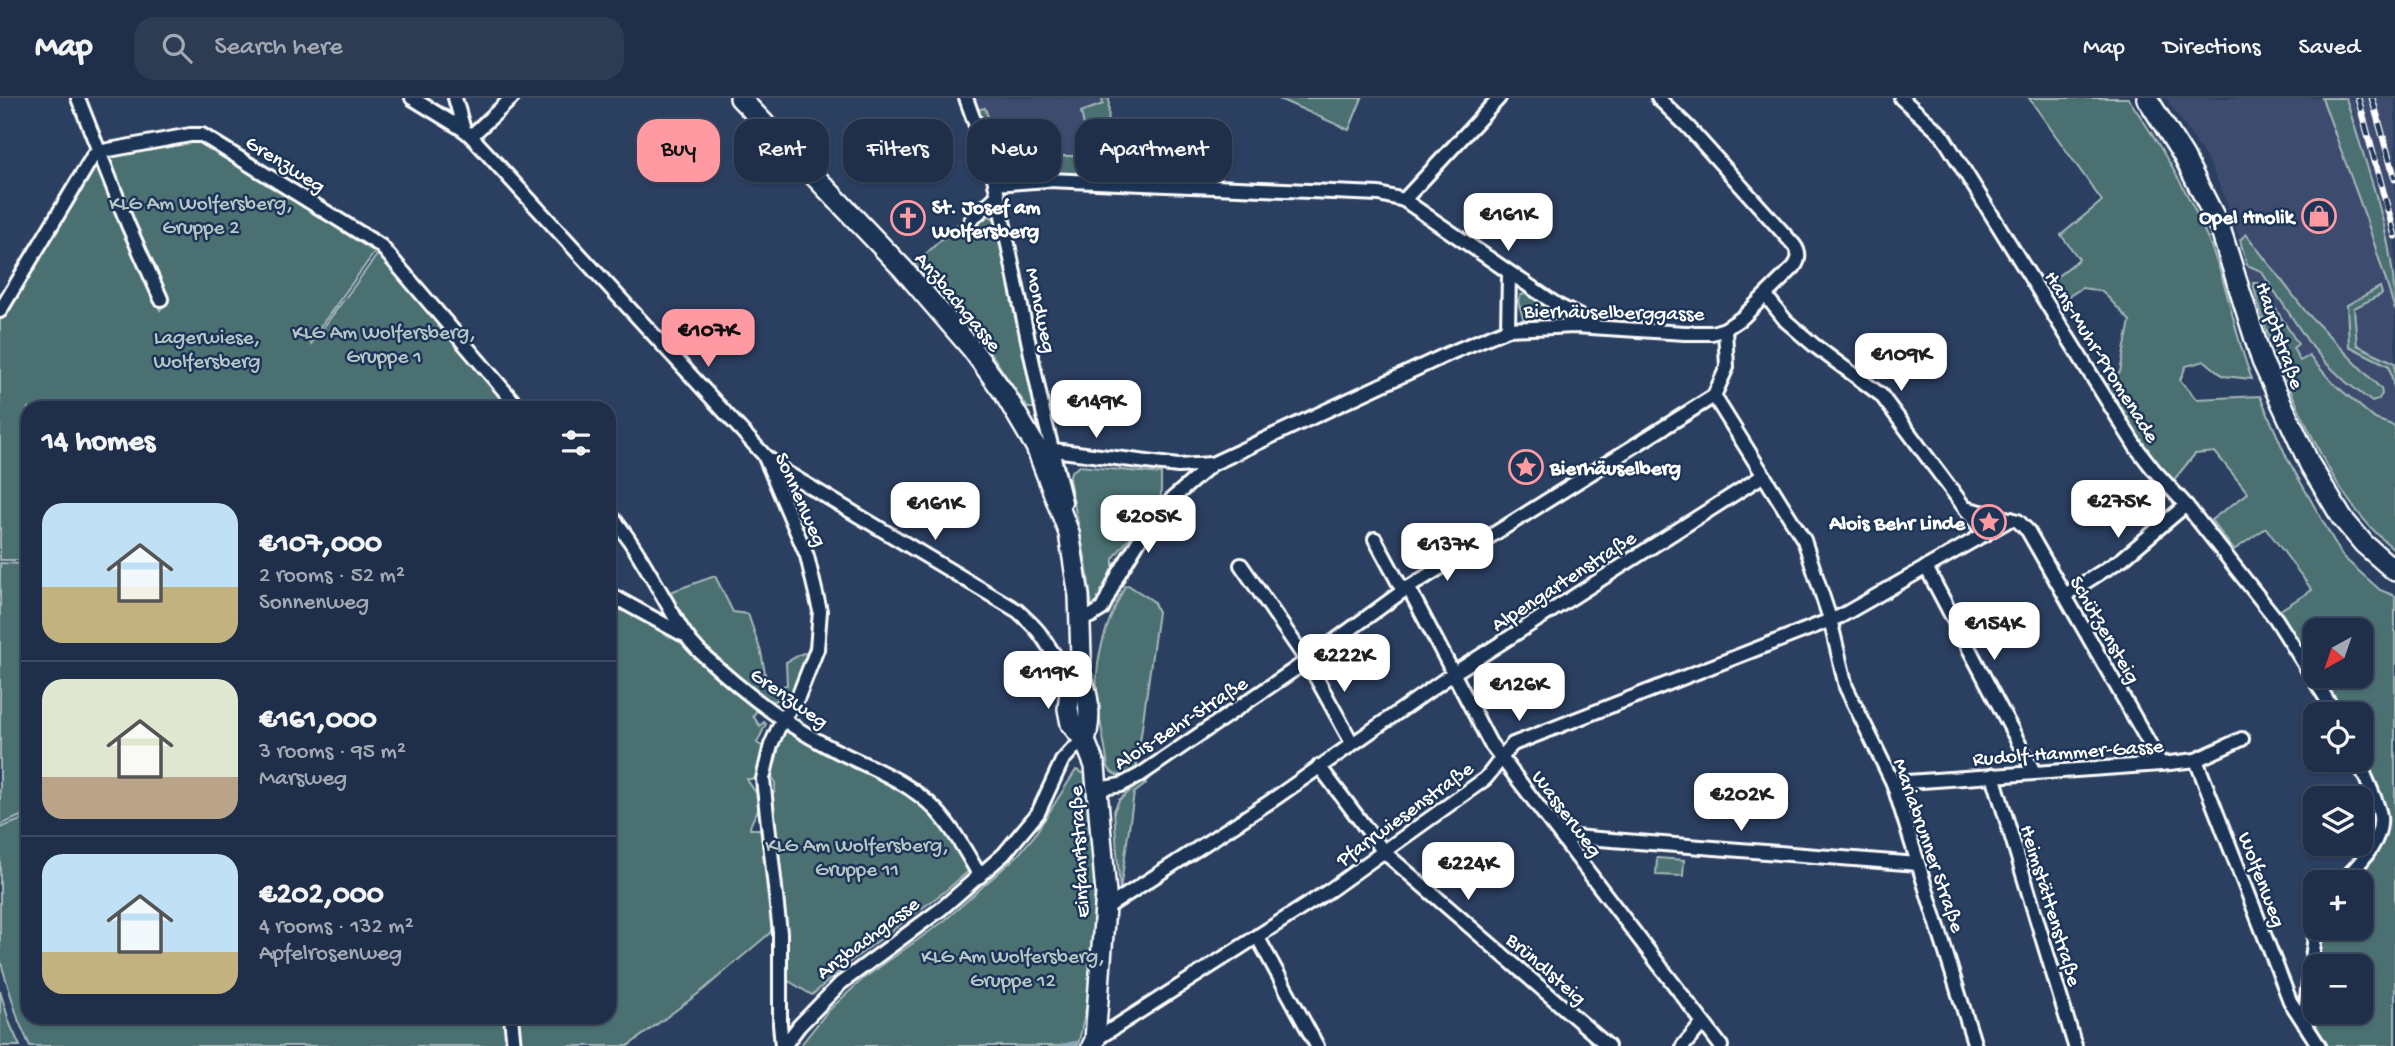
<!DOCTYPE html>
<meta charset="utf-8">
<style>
body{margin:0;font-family:"Gochi Hand",sans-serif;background:#2d3b53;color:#f1f3f6;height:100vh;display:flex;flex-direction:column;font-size:26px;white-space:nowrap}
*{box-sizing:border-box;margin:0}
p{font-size:23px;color:#a2a9b4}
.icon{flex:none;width:38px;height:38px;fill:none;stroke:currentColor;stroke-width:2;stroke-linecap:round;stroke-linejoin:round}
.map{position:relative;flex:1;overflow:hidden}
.panel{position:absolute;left:21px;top:303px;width:595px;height:623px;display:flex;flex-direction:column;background:#202f49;border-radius:21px;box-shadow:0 2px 5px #0004,0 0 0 2px #3d4a61}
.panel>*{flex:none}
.guide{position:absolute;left:637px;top:21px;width:665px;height:63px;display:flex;gap:14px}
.needle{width:46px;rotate:220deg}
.fabs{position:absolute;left:2303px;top:520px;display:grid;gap:14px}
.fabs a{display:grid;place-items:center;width:70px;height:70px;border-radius:14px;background:#202f49;box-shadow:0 2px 5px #0004,0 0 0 2px #3d4a61;font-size:35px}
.price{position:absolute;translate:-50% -60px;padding:0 16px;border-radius:14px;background:#fff;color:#222;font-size:23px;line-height:46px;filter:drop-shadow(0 2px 4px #0008)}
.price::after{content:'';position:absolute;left:50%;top:42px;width:21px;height:16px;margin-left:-10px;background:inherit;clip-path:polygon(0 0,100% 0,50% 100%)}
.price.on{background:#ff9aa2;color:#111}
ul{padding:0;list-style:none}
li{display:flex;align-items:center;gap:21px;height:175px;padding:0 21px}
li+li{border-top:2px solid #3d4a61}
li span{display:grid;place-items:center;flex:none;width:196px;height:140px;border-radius:21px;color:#555}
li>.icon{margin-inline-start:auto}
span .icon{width:84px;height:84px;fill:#fffc;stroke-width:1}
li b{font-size:30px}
h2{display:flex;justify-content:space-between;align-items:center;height:84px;padding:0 21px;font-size:30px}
.pill{padding:0 24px;border-radius:21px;background:#202f49;box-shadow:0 2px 5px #0004,0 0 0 2px #3d4a61;font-size:24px;line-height:63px}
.pill.on{background:#ff9aa2;color:#111}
header{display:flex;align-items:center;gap:42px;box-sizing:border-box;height:98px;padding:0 35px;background:#202f49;border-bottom:2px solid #3d4a61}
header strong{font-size:33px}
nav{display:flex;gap:38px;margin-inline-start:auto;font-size:24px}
.search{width:490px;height:63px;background:#2d3b53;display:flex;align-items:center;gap:18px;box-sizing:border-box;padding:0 24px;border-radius:21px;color:#a2a9b4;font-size:26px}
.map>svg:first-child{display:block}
</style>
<header>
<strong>Map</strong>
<div class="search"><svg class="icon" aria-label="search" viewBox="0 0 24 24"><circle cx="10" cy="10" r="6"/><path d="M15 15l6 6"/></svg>Search here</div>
<nav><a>Map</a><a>Directions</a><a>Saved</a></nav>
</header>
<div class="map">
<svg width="2395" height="948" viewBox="0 0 2395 948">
<rect width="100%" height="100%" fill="#2b3f61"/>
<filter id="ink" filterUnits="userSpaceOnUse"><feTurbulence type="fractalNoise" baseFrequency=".0143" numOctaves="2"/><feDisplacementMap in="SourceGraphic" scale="14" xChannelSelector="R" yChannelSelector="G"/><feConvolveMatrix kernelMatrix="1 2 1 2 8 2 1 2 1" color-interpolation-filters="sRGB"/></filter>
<g filter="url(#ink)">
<g fill="#3c4b6e">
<polygon points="973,0 1109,0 1107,77 1037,74 1009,65 992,50 984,36"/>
<polygon points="2166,0 2322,0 2368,126 2395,212 2395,452 2355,412 2326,370 2287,291 2270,248 2258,212 2238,136 2225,99 2208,63"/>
<polygon points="2346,0 2395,0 2395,182 2372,79"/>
</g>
<g fill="#4b7072" stroke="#a5b8b8" stroke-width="2">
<polygon points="1102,0 1109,0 1107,77 1037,74 1020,70 1019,58 1080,58 1086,37 1081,14 1103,6"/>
<polygon points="1277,0 1362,0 1349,32"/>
<path d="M 2029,0 L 2128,0 C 2164,52 2197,107 2218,167 C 2231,204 2237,244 2252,281 L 2223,278 L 2205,263 L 2186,268 L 2180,282 L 2196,301 L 2260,298 L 2287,360 L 2343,459 L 2380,492 L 2395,498 L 2395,948 L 2328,948 C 2314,927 2312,923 2315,898 L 2315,914 L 2361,914 L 2361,868 L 2319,868 L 2324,830 L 2361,830 L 2361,784 L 2353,784 L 2373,762 L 2383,744 L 2388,719 L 2361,651 L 2361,616 L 2342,616 L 2321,578 L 2361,578 L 2361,532 L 2315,532 L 2315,569 L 2277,514 L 2312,492 L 2266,430 L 2234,452 L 2211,422 L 2248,395 L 2215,354 L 2195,356 L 2173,383 L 2143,350 L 2106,288 L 2120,274 L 2130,223 L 2102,193 L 2082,190 L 2055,207 L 2044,189 L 2079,161 L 2061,137 L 2102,103 Z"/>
<path d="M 2322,0 L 2346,0 C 2366,69 2395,139 2395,212 L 2368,126 Z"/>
<path d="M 985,10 L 991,27 L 1000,24 L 1009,32 L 1015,68 C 992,56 984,36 977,12 Z"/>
<polygon points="192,41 207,43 377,151 310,243 311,246 380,153 512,310 28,310 28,462 0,462 0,222 94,65 160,212 168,201 105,57"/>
<path d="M 989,118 L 997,122 L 1035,308 L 1034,310 L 1028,310 C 1008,283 992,254 970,228 C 952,207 933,187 914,167 L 961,123 L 966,129 L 973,130 Z"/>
<polygon points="2246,136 2306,214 2381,291 2382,296 2378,302 2372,304 2346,284 2326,265 2309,245 2261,173 2247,167 2240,142"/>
<path d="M 2253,185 L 2258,185 L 2263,191 L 2298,246 L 2293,250 L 2300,263 L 2309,258 L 2333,285 L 2375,321 L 2395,328 L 2395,452 C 2349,415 2323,364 2299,311 C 2280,270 2263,229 2253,185 Z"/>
<polygon points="2380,189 2382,196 2354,210 2357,247 2395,265 2395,294 2389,268 2349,248 2347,207"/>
<polygon points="1526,196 1555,215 1556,220 1531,222 1523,220 1518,203 1521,197"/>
<polygon points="1080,368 1161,376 1161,397 1113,461 1113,473 1097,507 1092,509 1086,464 1069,381 1071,374"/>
<polygon points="0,465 28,466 28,715 0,727"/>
<path d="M 715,478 L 733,514 L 748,516 L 761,554 L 768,591 L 787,587 L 786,564 L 803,555 L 809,556 C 802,576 798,598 774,603 C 754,600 706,554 692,538 C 682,525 675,509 667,495 Z"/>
<path d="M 1128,487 L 1153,503 L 1158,514 L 1136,673 C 1126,678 1115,682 1108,669 C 1104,639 1095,607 1097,576 C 1099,545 1111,516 1125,488 Z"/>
<path d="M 609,500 L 662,529 L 759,610 L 753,618 L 760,628 L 764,624 L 766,626 L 757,645 L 763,649 L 757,681 L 747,681 C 750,688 758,695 760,702 C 762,712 750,721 750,731 L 760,731 L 774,825 L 770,835 L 703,892 L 628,948 L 519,948 L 517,919 L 609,919 Z"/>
<polygon points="785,629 881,678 921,703 954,742 971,771 944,794 851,863 812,897 787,882 786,834 770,709 771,696 775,694 775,683 772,679 774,660"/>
<polygon points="1076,672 1085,676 1095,779 1091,887 1078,948 800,948 828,913 864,880 944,823 1018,757 1034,738"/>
<polygon points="1144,682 1146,686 1134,695 1120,793 1114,713 1119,702"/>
<polygon points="28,719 28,919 505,919 508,948 30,948 19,924 0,862 0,730"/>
<polygon points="1657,760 1684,762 1683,778 1656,777"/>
<polygon points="0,893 10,926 20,948 0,948"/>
</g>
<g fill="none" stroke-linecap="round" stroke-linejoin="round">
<polyline stroke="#8fa9b9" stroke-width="4.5" points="1062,948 1077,945"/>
<g stroke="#fff" stroke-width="18">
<g id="street">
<polyline points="78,0 128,127 161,201"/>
<polyline points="412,0 464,32 471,38 764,357 807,458 820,513 817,551 798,599 782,622 771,647 763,681 780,835 780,926 782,948"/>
<polyline points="455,0 464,32"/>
<polyline points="966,0 993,75 1045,323 1065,404"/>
<polyline points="1901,0 1942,37 2136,349 2153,371 2186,407 2276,521 2336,616"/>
<polyline points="471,38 512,0"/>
<polyline points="995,86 1048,82 1379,96 1404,102 1557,207 1594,226"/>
<polyline points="1404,102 1499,0"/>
<polyline points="971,122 998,97"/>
<polyline points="1766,198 1786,223 1815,248 1881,297 1985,437"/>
<polyline points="0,213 93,58 98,54 190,37 202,37 381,148 519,310"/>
<polyline points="1508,231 1509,176"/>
<polyline points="1714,298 1804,442 1830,521 1846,589 1893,685 1975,948"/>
<polyline points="1046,351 1178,368 1212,366"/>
<path d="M 766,359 L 787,375 L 1018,513 C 1026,521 1035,528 1041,537 C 1053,553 1058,570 1080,574"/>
<polyline points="1965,410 2018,423 2028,433 2161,666"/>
<path d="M 609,415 C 631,441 647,471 664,500 C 675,519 683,537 699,553 C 737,589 780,623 827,648 C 865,668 905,680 936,712 C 954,731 967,756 980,778"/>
<polyline points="1375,441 1403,493"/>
<polyline points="1241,467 1307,563 1352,645"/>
<polyline points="1926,469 2034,674"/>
<polyline points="1408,489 1490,645 1721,948"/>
<polyline points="609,496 682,536"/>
<polyline points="2065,497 2122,461 2186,407"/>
<path d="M 1080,520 L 1091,518 L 1102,511 L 1118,477 L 1141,439 L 1173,400 L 1212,366 L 1450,255 L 1508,231 L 1575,228 L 1685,235 L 1712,235 L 1725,231 L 1743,219 L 1794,169 C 1800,161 1800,155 1794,147 L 1688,29 L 1658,0"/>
<polyline points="2196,662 2290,903 2319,948"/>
<polyline points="1319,668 1384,754 1608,948"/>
<polyline points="1993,677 2075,948"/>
<polyline points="1893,685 2161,666 2196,662 2242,641"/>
<polyline points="1098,691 1121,687 1140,677 1307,563 1403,493 1714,298 1727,269 1725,231"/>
<polyline points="1561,738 1918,766"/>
<path d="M 2342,784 C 2358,767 2383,744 2380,718 C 2379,707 2363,674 2358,662"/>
<polyline points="1106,810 1271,703 1454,575 1764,377"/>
<polyline points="1257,838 1317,948"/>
<polyline points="511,919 514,948"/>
<polyline points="2304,923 2316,830"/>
<path d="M 1095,942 L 1330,792 L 1485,681 C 1496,669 1502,657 1513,646 L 1841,518 L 2011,421"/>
<polyline points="784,948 799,928 841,885 941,811 1004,756 1038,715 1062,663 1073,651 1085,643"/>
<polyline points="1683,948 1703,925"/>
</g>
</g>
<g stroke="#fff" stroke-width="24">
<g id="secondary">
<polyline points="740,0 903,171 972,251 1004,295 1036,349 1069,435 1079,498 1081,558 1080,574 1070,593 1068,611 1071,626 1085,643 1095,668 1106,796 1095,942 1092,948"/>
<polyline points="2147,0 2184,59 2220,130 2262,263 2310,367 2342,420 2364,446 2395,473"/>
<path d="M 1080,574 C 1089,599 1092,617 1085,643"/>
</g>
</g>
<use href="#street" stroke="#1d3557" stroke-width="12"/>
<use href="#secondary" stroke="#1d3557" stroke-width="19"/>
<g stroke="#fff" stroke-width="7">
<g id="rail">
<polyline points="2358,0 2395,138"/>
<polyline points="2372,0 2395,81"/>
</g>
</g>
<use href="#rail" stroke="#1d3557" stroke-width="4.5" stroke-dasharray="13" stroke-linecap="butt"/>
</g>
</g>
<defs>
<g id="shop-ring" transform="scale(1.75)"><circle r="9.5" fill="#1d3557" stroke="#ff9aa2" stroke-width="1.5"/><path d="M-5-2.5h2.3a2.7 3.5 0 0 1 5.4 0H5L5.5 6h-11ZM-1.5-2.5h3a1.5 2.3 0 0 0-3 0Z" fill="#ff9aa2"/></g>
<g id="church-ring" transform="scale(1.75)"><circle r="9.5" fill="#1d3557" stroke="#ff9aa2" stroke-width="1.5"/><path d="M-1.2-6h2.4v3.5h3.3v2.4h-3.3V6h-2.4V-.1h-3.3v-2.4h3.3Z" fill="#ff9aa2"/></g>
<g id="sight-ring" transform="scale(1.75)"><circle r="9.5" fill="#1d3557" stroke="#ff9aa2" stroke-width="1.5"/><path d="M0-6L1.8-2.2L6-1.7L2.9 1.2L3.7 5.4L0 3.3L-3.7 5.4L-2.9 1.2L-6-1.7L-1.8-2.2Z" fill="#ff9aa2"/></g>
</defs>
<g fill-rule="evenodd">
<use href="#shop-ring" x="2319" y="118"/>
<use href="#church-ring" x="908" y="120"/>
<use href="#sight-ring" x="1526" y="369"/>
<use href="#sight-ring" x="1989" y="424"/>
</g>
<g text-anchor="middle" stroke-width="5" stroke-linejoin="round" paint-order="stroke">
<g font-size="21" fill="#fff" stroke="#1d3557">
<text transform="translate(286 65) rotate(32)" y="7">Grenzweg</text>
<text transform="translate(959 203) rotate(50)" y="7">Anzbachgasse</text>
<text transform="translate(1042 212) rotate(78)" y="7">Mondweg</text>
<text transform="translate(1614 213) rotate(1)" y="7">Bierhäuselberggasse</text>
<text transform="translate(2281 237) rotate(71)" y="7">Hauptstraße</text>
<text transform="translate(2103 258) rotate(58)" y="7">Hans-Muhr-Promenade</text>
<text transform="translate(802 401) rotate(66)" y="7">Sonnenweg</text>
<text transform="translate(1563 482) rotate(-33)" y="7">Alpengartenstraße</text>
<text transform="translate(2106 531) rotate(60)" y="7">Schützensteig</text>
<text transform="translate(790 599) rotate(35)" y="7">Grenzweg</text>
<text transform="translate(1180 624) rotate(-33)" y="7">Alois-Behr-Straße</text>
<text transform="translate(2068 653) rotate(-4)" y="7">Rudolf-Hammer-Gasse</text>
<text transform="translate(1404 715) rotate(-36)" y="7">Pfarrwiesenstraße</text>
<text transform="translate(1568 715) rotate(53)" y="7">Wasserweg</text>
<text transform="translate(1930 747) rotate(71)" y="7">Mariabrunner Straße</text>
<text transform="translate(1078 754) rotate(-93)" y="7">Einfahrtstraße</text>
<text transform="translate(2263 781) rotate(69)" y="7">Wolfenweg</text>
<text transform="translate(2052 807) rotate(73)" y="7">Heimstättenstraße</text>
<text transform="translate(867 839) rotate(-37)" y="7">Anzbachgasse</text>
<text transform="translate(1547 870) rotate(41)" y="7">Bründlsteig</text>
</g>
<g font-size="21" fill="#b7c6c7" stroke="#1d3557">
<text x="201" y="111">KLG Am Wolfersberg,<tspan x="201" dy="24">Gruppe 2</tspan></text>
<text x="384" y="240">KLG Am Wolfersberg,<tspan x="384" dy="24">Gruppe 1</tspan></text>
<text x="207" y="245">Lagerwiese,<tspan x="207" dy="24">Wolfersberg</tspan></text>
<text x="857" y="753">KLG Am Wolfersberg,<tspan x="857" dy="24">Gruppe 11</tspan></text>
<text x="1013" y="864">KLG Am Wolfersberg,<tspan x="1013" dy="24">Gruppe 12</tspan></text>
</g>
<g font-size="21" font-weight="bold" fill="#fff" stroke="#1d3557" text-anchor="start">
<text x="932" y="115">St. Josef am<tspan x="932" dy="24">Wolfersberg</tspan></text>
<text x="2294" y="125" text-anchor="end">Opel Hnolik</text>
<text x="1550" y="376">Bierhäuselberg</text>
<text x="1965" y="431" text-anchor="end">Alois Behr Linde</text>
</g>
</g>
</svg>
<div class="fabs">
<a><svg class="needle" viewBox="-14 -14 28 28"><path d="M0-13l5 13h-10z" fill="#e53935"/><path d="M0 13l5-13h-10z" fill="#a2a9b4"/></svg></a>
<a><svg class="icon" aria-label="locate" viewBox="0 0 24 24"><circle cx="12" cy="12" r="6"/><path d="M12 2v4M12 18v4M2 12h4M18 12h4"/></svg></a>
<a><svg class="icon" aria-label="layers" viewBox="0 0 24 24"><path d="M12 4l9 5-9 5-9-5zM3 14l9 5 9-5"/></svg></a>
<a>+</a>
<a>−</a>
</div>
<b class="price" style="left:1508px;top:155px">€161K</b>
<b class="price on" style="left:708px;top:271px">€107K</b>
<b class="price" style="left:1901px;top:295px">€109K</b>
<b class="price" style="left:1096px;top:342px">€149K</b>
<b class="price" style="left:2118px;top:442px">€275K</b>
<b class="price" style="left:935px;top:444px">€161K</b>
<b class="price" style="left:1148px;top:457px">€205K</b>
<b class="price" style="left:1447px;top:485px">€137K</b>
<b class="price" style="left:1994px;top:564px">€154K</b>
<b class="price" style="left:1344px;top:596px">€222K</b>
<b class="price" style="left:1048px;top:613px">€119K</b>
<b class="price" style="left:1519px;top:625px">€126K</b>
<b class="price" style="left:1741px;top:735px">€202K</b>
<b class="price" style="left:1468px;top:804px">€224K</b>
<div class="guide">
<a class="pill on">Buy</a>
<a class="pill">Rent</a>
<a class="pill">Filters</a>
<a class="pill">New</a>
<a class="pill">Apartment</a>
</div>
<section class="panel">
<h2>14 homes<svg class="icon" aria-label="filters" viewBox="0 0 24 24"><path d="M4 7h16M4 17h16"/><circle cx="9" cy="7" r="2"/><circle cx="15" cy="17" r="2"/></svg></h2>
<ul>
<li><span style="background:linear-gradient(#bfe0f5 60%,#c2b280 0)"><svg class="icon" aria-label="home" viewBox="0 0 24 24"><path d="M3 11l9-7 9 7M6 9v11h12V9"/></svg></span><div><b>€107,000</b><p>2 rooms · 52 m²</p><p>Sonnenweg</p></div></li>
<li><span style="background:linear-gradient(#dfe7d0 70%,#b9a48a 0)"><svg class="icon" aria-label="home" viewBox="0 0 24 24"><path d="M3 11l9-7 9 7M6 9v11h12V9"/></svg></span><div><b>€161,000</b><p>3 rooms · 95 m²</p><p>Marsweg</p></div></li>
<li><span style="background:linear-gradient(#bfe0f5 70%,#c2b280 0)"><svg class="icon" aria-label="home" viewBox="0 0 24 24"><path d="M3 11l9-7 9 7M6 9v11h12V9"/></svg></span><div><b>€202,000</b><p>4 rooms · 132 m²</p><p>Apfelrosenweg</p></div></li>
</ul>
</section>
</div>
